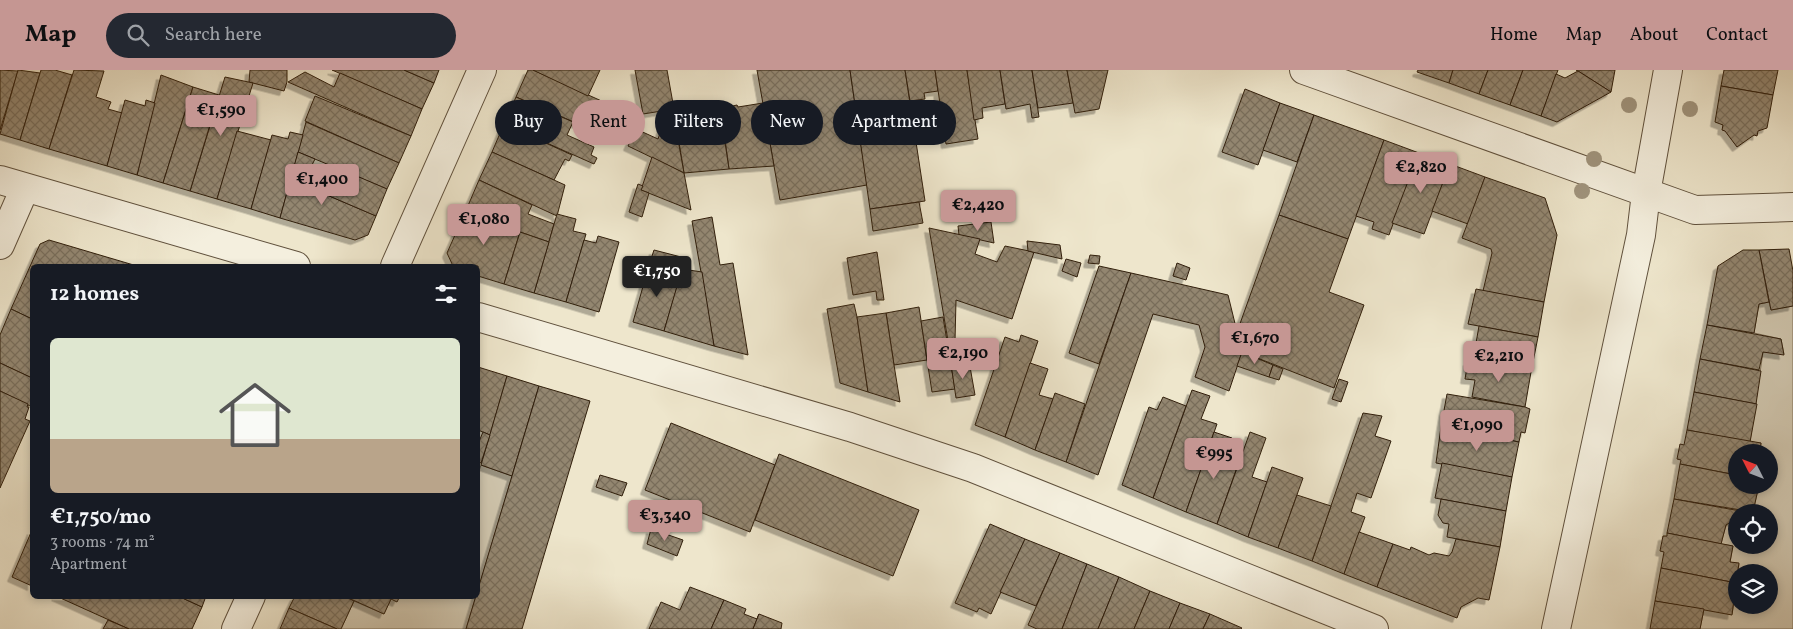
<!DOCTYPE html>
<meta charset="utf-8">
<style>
body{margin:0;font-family:Vollkorn,serif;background:#242831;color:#f1f3f6;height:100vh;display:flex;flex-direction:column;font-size:19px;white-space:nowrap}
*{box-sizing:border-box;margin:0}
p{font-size:16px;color:#9ea1a6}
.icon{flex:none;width:28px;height:28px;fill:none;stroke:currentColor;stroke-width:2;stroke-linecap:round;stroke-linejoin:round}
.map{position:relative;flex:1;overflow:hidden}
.panel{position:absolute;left:30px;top:194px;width:450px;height:335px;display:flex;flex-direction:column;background:#171b24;border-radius:8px;box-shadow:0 2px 8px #0003}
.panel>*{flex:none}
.top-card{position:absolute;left:495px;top:30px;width:475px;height:45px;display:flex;gap:10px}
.needle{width:32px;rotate:312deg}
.controls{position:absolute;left:1728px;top:374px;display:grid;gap:10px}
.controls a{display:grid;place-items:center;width:50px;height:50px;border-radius:50%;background:#171b24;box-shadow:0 2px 8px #0003;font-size:25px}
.price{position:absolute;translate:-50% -42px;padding:0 11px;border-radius:5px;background:#c59692;color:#111;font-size:16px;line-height:32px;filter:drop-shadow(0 1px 2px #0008)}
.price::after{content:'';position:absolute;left:50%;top:30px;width:15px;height:11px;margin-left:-8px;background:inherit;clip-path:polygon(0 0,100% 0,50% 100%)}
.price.selected{background:#222;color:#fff}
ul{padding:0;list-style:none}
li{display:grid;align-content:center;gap:10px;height:265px;padding:0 20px}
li+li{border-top:1px solid #363941}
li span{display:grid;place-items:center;height:155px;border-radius:8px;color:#555}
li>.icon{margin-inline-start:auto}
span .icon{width:90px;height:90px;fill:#fffc;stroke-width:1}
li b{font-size:21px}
h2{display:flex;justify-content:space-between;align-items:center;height:60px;padding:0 20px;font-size:21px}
.chip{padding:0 18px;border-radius:22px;background:#171b24;box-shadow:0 2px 8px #0003;font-size:18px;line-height:45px}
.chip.selected{background:#c59692;color:#111}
header{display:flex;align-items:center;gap:30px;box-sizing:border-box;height:70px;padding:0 25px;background:#c59692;color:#111}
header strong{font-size:24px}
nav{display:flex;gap:28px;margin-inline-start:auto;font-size:18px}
.search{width:350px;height:45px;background:#242831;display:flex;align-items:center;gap:12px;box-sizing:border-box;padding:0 18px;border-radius:28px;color:#9ea1a6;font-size:19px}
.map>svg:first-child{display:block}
</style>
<header>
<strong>Map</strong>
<div class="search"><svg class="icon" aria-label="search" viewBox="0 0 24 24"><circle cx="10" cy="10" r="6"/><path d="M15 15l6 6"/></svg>Search here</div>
<nav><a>Home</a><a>Map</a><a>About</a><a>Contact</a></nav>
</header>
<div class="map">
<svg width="1793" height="559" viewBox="0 0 1793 559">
<defs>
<pattern id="building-cross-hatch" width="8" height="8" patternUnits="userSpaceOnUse" patternTransform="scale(1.25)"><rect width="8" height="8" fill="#938670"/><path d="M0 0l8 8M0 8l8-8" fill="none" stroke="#796d5a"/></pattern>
<filter id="shadow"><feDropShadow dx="-4.5" dy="4.5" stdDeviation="0" flood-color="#0004"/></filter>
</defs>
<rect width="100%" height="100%" fill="#eee6cc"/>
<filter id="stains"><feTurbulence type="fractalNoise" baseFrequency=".004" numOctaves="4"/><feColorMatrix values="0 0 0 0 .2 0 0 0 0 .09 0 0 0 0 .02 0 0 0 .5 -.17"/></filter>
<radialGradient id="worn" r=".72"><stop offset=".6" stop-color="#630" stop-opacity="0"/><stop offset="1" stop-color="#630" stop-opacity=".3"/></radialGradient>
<g fill="#cec4ac" stroke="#80725c">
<polygon points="1769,232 1771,240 1793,236 1793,559 1700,559 1704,539 1732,544 1736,522 1736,535 1769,535 1769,502 1738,502 1739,494 1730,492 1733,476 1721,474 1726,455 1732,451 1736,452 1736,475 1769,475 1769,442 1753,442 1759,415 1769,415 1769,382 1760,382 1761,373 1750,372 1763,282 1784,284 1781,269 1754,263 1759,234"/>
<polygon points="481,395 512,406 478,520 478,404"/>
<polygon points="400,526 476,526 466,559 341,559 354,531 384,544 391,529"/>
</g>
<g fill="url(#building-cross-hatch)" stroke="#311f0d" filter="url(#shadow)">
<polygon points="0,0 18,1 0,60"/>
<polygon points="18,0 40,3 20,70 0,64"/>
<polygon points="41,0 55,0 72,5 49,79 20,70"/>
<polygon points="74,0 104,1 96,27 111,32 108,39 122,43 107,96 49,79"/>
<polygon points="250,0 287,0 287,12 284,21 249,12"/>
<polygon points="332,0 404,0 434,13 422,39"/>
<polygon points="404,0 439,0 434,13"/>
<polygon points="528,0 533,0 606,33 604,39 600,37 590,59 516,27"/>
<polygon points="533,0 600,0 588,26"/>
<polygon points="635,0 667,0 674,39 643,44"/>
<polygon points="757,0 850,0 867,115 780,130"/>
<polygon points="850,0 905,0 925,131 870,139"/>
<polygon points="905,0 935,0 938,21 924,23 925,29 910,31"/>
<polygon points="935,0 967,0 978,69 946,74"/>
<polygon points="967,0 1000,0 1005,34 982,38 983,48 974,50"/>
<polygon points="1000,0 1032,0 1039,47 1032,48 1030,34 1006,39"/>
<polygon points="1032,0 1067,0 1073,33 1038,38"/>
<polygon points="1067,0 1108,0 1099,39 1075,43"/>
<polygon points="1418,0 1453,0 1449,13 1417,2"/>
<polygon points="1453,0 1488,0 1479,24 1449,13"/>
<polygon points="1488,0 1523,0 1510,35 1479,24"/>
<polygon points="1523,0 1558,0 1541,46 1510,35"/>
<polygon points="1576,0 1615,0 1611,22 1578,1"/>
<polygon points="1724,0 1778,0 1773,25 1721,16"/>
<polygon points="1578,1 1611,22 1557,52 1541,46 1556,4 1565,8"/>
<polygon points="305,2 334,17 340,3 422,39 411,66 288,12"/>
<polygon points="161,5 193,17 163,113 137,105"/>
<polygon points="225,7 253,13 217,129 190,121"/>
<polygon points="1721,16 1773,25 1767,58 1758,61 1757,66 1754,65 1737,77 1725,61 1722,60 1723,55 1715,52"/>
<polygon points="193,17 219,25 190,121 163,113"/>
<polygon points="1245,19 1280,33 1258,95 1222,82"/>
<polygon points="315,26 411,66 399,93 305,51"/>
<polygon points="516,27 573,52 567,65 594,77 591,85 597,88 594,94 504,54"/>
<polygon points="125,30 145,36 146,30 155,33 137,105 107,96"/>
<polygon points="763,33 774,96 729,99 721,41 725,40 724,38 737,35 738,37"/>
<polygon points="1280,33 1314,45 1297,92 1263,80"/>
<polygon points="1314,45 1384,70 1348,169 1279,145"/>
<polygon points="721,46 729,99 684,103 676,54"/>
<polygon points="306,52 399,93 387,119 298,82"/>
<polygon points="504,54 572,85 569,91 565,89 554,110 492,82"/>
<polygon points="662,57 677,64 684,103 628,76 636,59 658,69"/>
<polygon points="237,61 271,70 251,139 217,129"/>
<polygon points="290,62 303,65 280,148 251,139 272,65 288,69"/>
<polygon points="1384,70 1419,83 1389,165 1372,159 1374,152 1356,146"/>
<polygon points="298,82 315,89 310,99 321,102 313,119 376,146 368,165 355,170 280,148"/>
<polygon points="492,82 565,115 557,146 479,110"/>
<polygon points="1419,83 1450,94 1424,164 1392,153"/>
<polygon points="652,87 684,103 691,140 641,120"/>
<polygon points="1450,94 1485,107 1468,154 1432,141"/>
<polygon points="338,98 387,119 376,146 313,119 321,102 333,108"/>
<polygon points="1485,107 1545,128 1557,165 1544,232 1483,221 1492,183 1491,179 1462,168"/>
<polygon points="479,110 532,135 528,144 554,154 549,172 517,161 467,138"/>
<polygon points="638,114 643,116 641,120 649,123 642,147 629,142"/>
<polygon points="919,132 923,153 873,161 870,139"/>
<polygon points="467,138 520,162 504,214 478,206 478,196 453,196 447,183"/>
<polygon points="557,144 576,149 573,161 586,164 566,232 534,223"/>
<polygon points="1279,145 1348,169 1329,222 1364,235 1334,318 1242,282 1237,262"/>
<polygon points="712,147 720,195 733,193 748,285 714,276 692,151"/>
<polygon points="991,152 994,173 959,165 958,156"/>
<polygon points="929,158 980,169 975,184 997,192 1005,176 1034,182 1012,249 956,230 955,271 948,271"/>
<polygon points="520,162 549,172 534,223 504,214"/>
<polygon points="598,166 619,172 599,242 566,232 584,170 596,173"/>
<polygon points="49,170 137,196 32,196 32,249 11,239 40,174"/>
<polygon points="1027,171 1060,175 1062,189 1028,181"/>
<polygon points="1789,179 1793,201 1793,236 1771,240 1759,180"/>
<polygon points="654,180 685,188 681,204 649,195"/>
<polygon points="1743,180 1759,180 1769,232 1759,234 1754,263 1707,255 1718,196"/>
<polygon points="877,182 884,230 877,230 876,221 853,225 847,188"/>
<polygon points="1090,185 1100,186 1099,194 1088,193"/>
<polygon points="1066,189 1081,193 1077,207 1062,201"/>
<polygon points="1177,193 1190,198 1186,210 1173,206"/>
<polygon points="649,195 681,204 664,261 633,252"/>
<polygon points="1099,196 1131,203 1099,294 1069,283"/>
<polygon points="682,199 702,202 714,276 664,261"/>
<polygon points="1131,203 1228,225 1242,282 1229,321 1195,307 1205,277 1199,255 1153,244 1098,405 1066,392"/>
<polygon points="1476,219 1544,232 1538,267 1468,254"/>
<polygon points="854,234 857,247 868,322 840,313 827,239"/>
<polygon points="919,237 927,290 894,295 886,243"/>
<polygon points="11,239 32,249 32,308 0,293 0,265"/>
<polygon points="886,243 894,295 900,332 868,322 857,247"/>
<polygon points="943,247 955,319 932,322 921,251"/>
<polygon points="1707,255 1781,269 1784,285 1763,282 1759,300 1700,289"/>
<polygon points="1479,256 1538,267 1531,302 1479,292 1482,274 1476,273"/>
<polygon points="1021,265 1038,271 1005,367 975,355 1005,267 1019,272"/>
<polygon points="1242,282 1273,295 1269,307 1237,296"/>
<polygon points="1700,289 1761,301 1756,334 1694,322"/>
<polygon points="969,291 975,325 956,328 951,294"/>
<polygon points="1468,291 1531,302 1525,337 1472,327 1475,310 1465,309"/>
<polygon points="0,293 32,308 32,337 0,321"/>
<polygon points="1030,293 1048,299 1039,325 1053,329 1035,380 1005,367"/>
<polygon points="1273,295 1283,299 1279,310 1269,307"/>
<polygon points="478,297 507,306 490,365 478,360"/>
<polygon points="507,306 539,316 512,406 481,395"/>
<polygon points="1339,309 1348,312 1341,332 1332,329"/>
<polygon points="539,316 590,331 522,559 466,559"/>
<polygon points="1192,320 1210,326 1201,349 1217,354 1186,442 1153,428"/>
<polygon points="0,321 28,334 27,337 29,337 25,349 30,351 0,418"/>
<polygon points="1694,322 1757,334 1750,372 1687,360"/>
<polygon points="1055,323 1085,334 1066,392 1035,380"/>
<polygon points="1447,324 1525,337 1530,339 1525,363 1521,362 1519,372 1441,357"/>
<polygon points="1163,327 1186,336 1153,428 1122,415 1149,337 1157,340"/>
<polygon points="1363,343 1382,346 1375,366 1391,371 1371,428 1357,423 1351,442 1365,447 1344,504 1312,491"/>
<polygon points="671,353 775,395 750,462 645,420"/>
<polygon points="1441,357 1519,372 1512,407 1436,393"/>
<polygon points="1687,360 1761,373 1760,382 1736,382 1736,405 1680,394 1681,390 1677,389 1680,374 1684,375"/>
<polygon points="483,362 490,365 481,393 478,392 478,374"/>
<polygon points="1214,362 1232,368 1228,381 1241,386 1217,454 1186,442"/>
<polygon points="1250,362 1266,368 1252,407 1267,412 1248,467 1217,454"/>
<polygon points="779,384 919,440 893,506 755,450"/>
<polygon points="1442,393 1512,407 1506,441 1435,428"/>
<polygon points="1680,394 1736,405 1736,415 1759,415 1753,442 1674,429"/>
<polygon points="1272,397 1303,408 1278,478 1248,467"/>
<polygon points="600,405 627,413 622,426 596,417"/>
<polygon points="1297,425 1331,436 1312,491 1278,478"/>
<polygon points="1441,429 1506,441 1500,477 1447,467 1449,454 1443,453 1438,445"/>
<polygon points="1674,429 1746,442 1736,442 1736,452 1732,451 1726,455 1721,474 1667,463"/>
<polygon points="990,454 1025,469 991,544 979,538 977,542 955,533"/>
<polygon points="651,459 683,470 677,486 647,474"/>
<polygon points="32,460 32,516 12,507"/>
<polygon points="1359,462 1393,474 1377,517 1344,504"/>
<polygon points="1667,463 1733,476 1730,492 1739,493 1736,513 1661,498 1664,482 1660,481 1663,466 1667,466"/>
<polygon points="1025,469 1060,483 1036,536 1000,522"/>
<polygon points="1456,469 1500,477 1489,530 1478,528 1461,537 1457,548 1377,517 1393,474 1410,480 1411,477 1429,485 1434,483 1449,486 1452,482"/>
<polygon points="1060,483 1087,494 1062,559 1037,559 1028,555"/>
<polygon points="1087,494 1119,507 1098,559 1062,559"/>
<polygon points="1661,498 1736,513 1732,545 1655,531"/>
<polygon points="1119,507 1150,521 1134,559 1098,559"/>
<polygon points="690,517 724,530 711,559 649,559 661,532 680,540"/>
<polygon points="1150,521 1180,533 1169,559 1134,559"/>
<polygon points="56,526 178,526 202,537 192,559 129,559"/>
<polygon points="178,526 206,526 202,537"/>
<polygon points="295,526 344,526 354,531 341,559 337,559 289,538"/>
<polygon points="344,526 400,526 397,532 391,529 384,544"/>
<polygon points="724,530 746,539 744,544 757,549 759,544 753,559 711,559"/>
<polygon points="1655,531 1704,539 1700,559 1650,559"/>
<polygon points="1180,533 1210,544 1203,559 1169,559"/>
<polygon points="289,538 337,559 280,559"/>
<polygon points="759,544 782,553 781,559 753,559"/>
<polygon points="1210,544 1242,558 1241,559 1203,559"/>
<polygon points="108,550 129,559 103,559"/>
</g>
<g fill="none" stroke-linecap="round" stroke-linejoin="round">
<g stroke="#60513d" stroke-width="30">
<g id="street">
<polyline points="1304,0 1695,140 1793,137"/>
<polyline points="0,110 296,196"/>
<polyline points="0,175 25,118"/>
<polyline points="395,196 482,0"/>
<polyline points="478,247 850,357 973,398 1374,559"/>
<polyline points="236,559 251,526"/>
<polyline points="1556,559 1641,165 1646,123 1668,0"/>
</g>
</g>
<use href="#street" stroke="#f4efde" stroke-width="28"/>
</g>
<g fill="#a0947d">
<circle cx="1629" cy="35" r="8"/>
<circle cx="1690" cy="39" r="8"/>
<circle cx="1594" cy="89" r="8"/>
<circle cx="1582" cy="121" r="8"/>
</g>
<rect width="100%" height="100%" filter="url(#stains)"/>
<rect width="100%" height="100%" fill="url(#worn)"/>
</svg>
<div class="controls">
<a><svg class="needle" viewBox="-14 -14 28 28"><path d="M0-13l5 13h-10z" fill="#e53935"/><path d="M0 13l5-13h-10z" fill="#9ea1a6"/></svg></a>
<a><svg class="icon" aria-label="locate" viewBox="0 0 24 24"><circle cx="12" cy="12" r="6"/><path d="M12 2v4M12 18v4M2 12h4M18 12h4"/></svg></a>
<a><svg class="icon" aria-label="layers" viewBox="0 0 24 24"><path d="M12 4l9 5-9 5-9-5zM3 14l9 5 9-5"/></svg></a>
</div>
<b class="price" style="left:221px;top:67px">€1,590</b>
<b class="price" style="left:1421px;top:124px">€2,820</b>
<b class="price" style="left:322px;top:136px">€1,400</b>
<b class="price" style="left:978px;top:162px">€2,420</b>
<b class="price" style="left:484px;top:176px">€1,080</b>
<b class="price selected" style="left:657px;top:228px">€1,750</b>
<b class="price" style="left:1255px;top:295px">€1,670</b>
<b class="price" style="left:963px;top:310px">€2,190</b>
<b class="price" style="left:1499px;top:313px">€2,210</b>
<b class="price" style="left:1477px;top:382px">€1,090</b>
<b class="price" style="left:1214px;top:410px">€995</b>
<b class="price" style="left:665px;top:472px">€3,340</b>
<div class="top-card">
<a class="chip">Buy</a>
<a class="chip selected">Rent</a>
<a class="chip">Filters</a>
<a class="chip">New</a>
<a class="chip">Apartment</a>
</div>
<section class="panel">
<h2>12 homes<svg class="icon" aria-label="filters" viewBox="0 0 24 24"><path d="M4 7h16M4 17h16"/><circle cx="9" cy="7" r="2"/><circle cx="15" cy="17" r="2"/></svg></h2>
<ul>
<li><span style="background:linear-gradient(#dfe7d0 65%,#b9a48a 0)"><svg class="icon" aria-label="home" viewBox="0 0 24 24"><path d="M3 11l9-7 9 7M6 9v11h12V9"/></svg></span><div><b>€1,750/mo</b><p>3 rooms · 74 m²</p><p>Apartment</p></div></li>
</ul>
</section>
</div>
